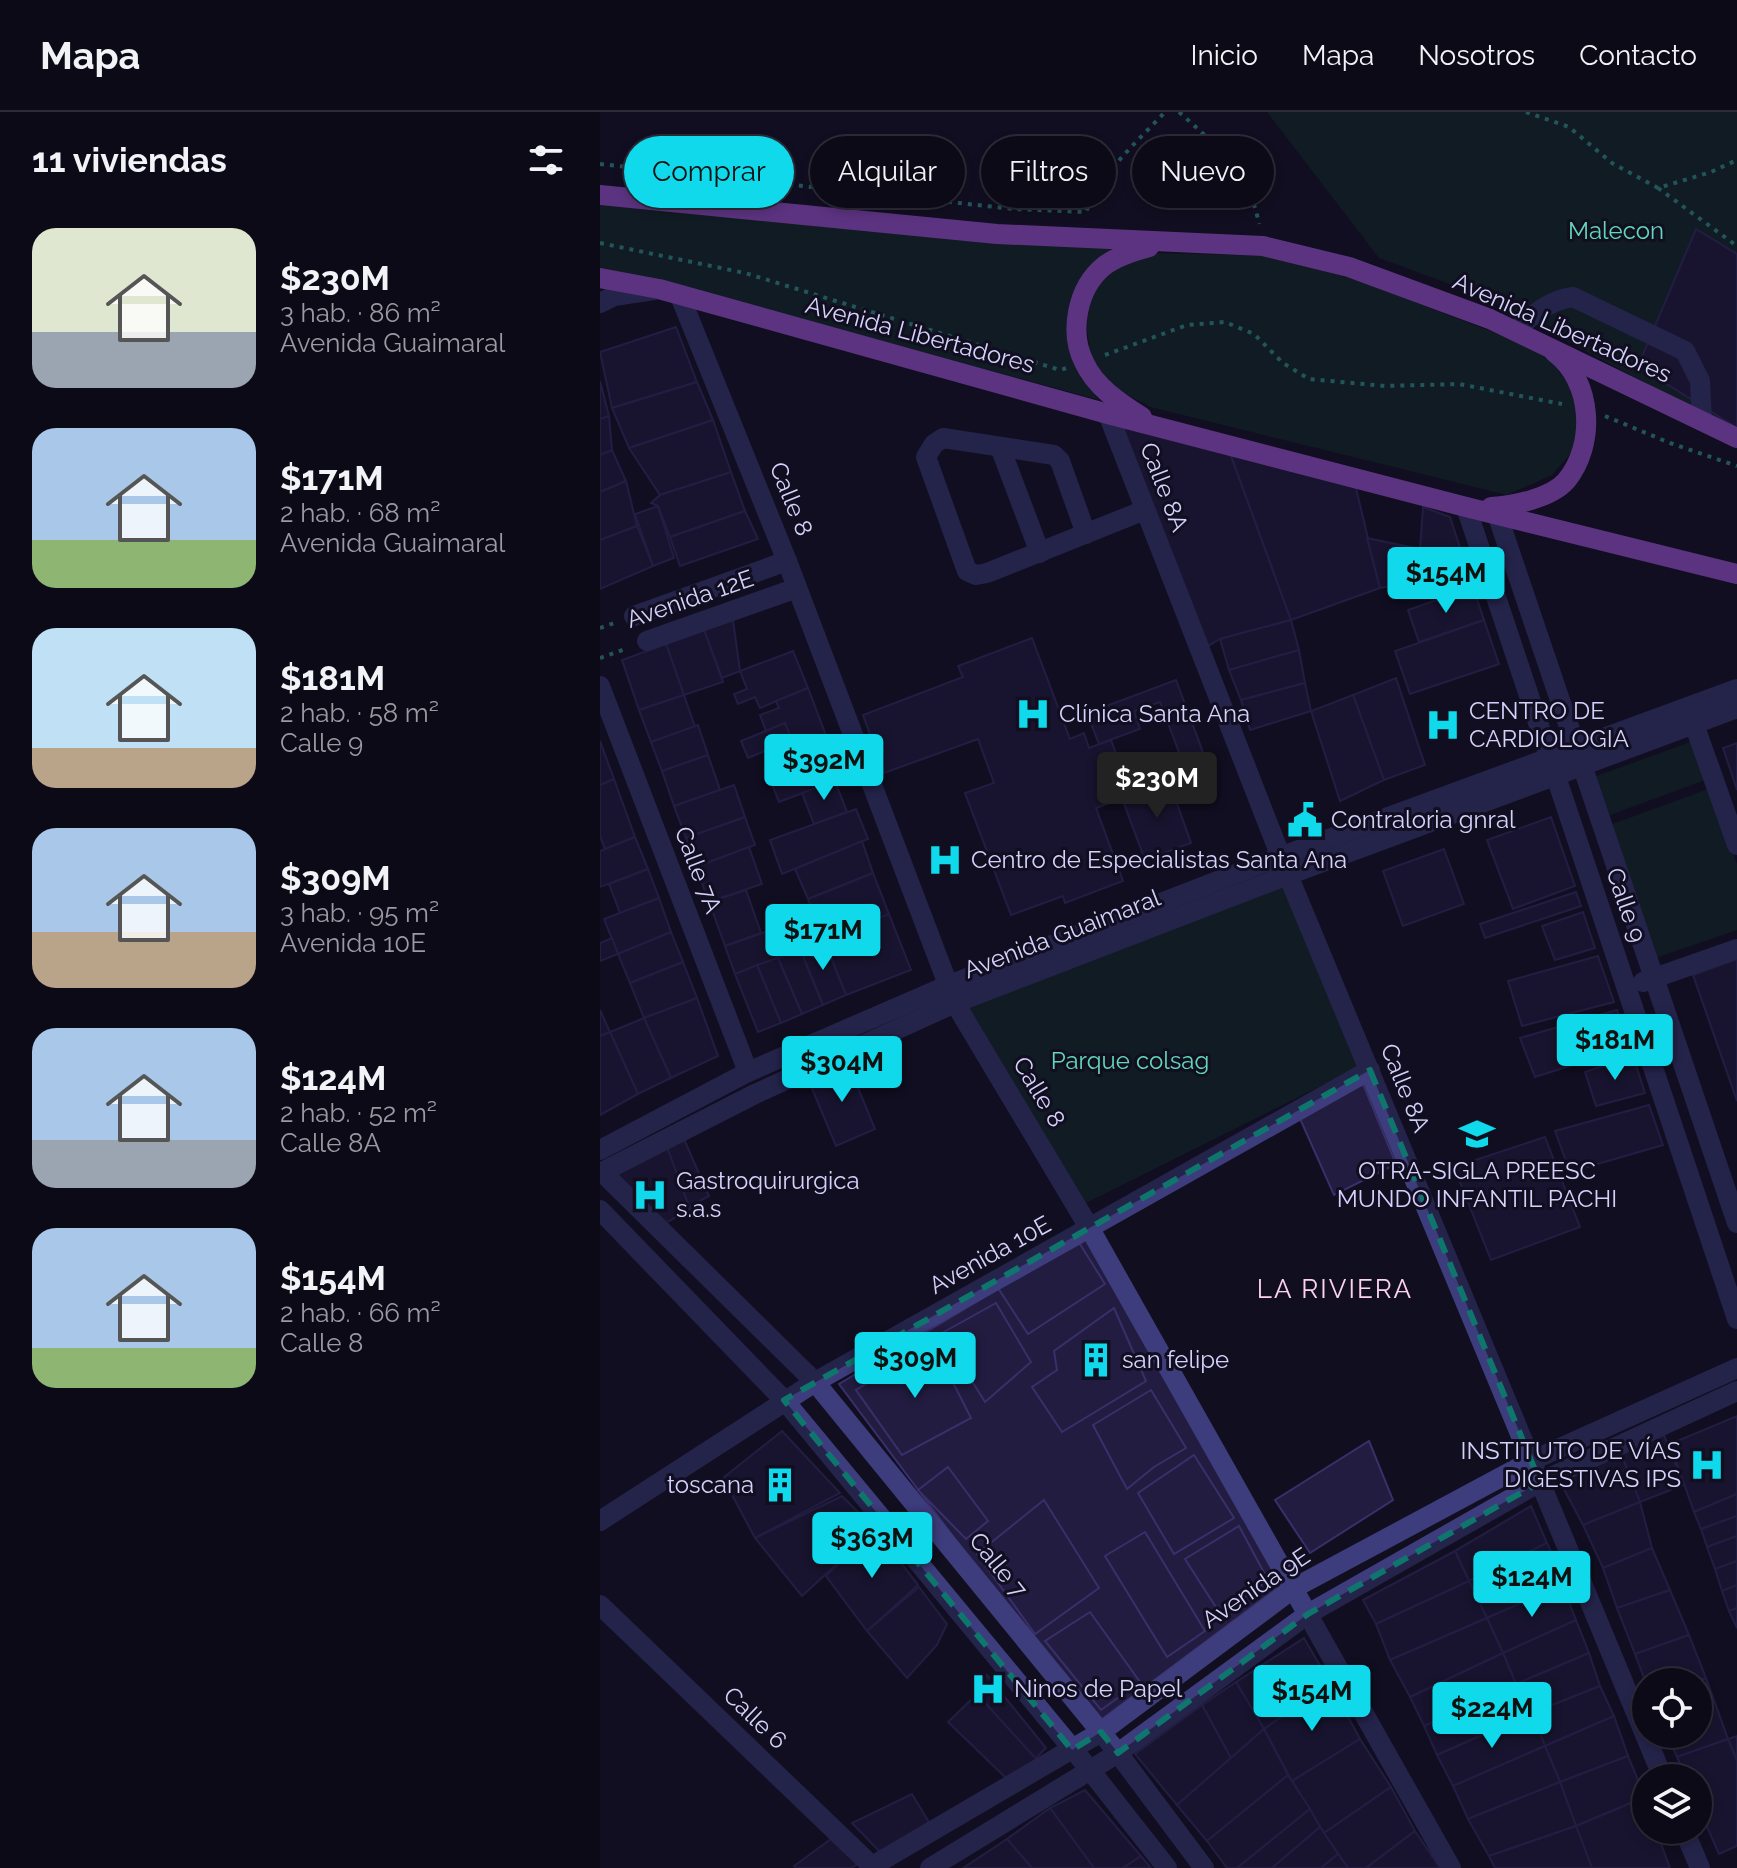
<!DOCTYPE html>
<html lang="es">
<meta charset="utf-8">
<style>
body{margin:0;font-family:Raleway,sans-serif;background:#1b1825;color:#f1f3f6;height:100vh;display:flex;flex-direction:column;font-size:30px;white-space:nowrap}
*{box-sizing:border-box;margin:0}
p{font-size:26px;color:#9a9aa2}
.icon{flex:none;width:44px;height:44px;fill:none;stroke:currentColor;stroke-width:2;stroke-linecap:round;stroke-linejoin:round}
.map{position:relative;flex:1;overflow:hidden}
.sheet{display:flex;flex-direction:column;background:#0d0a18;width:600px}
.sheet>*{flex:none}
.guide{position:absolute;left:24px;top:24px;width:760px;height:72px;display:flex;gap:16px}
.buttons{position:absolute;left:1032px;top:1556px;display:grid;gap:16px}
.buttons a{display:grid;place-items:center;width:80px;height:80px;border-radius:50%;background:#0d0a18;box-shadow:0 4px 12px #0003,0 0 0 2px #2d2b37;font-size:40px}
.price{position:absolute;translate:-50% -68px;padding:0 18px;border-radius:8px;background:#0fd9ea;color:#111;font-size:26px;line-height:52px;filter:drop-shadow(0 2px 4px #0008)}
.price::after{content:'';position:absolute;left:50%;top:48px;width:24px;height:18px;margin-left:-12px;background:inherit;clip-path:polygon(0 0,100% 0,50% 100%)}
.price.selected{background:#222;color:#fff}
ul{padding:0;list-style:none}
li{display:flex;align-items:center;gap:24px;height:200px;padding:0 32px}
li span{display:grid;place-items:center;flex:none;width:224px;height:160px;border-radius:24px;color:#555}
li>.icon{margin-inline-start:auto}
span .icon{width:96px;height:96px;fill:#fffc;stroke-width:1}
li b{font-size:34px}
h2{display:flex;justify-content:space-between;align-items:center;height:96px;padding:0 32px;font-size:34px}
.pill{padding:0 28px;border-radius:36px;background:#0d0a18;box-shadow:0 4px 12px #0003,0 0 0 2px #2d2b37;font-size:28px;line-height:72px}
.pill.selected{background:#0fd9ea;color:#111}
header{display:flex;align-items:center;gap:48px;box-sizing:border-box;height:112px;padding:0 40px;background:#0d0a18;border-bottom:2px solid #2d2b37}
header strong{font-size:38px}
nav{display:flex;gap:44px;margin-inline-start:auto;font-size:28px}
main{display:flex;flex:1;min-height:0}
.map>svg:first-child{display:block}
</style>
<header>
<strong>Mapa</strong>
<nav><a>Inicio</a><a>Mapa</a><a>Nosotros</a><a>Contacto</a></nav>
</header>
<main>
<section class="sheet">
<h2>11 viviendas<svg class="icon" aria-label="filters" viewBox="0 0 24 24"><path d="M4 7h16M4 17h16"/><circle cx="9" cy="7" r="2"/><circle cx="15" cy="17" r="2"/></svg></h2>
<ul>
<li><span style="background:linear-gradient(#dfe7d0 65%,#9aa5b1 0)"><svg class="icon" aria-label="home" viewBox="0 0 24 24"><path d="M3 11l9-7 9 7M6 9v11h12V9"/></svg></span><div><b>$230M</b><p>3 hab. · 86 m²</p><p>Avenida Guaimaral</p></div></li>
<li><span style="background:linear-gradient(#a9c7e8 70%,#8fb573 0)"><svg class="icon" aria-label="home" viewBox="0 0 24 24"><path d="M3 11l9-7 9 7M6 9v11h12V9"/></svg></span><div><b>$171M</b><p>2 hab. · 68 m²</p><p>Avenida Guaimaral</p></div></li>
<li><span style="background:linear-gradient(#bfe0f5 75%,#b9a48a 0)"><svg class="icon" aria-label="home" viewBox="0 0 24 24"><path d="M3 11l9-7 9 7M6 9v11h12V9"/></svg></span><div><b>$181M</b><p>2 hab. · 58 m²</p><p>Calle 9</p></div></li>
<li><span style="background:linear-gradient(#a9c7e8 65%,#b9a48a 0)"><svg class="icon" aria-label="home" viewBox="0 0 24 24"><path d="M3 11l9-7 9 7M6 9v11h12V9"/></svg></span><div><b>$309M</b><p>3 hab. · 95 m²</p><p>Avenida 10E</p></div></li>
<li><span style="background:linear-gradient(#a9c7e8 70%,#9aa5b1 0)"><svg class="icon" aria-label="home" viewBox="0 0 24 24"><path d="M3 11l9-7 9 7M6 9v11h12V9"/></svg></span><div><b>$124M</b><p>2 hab. · 52 m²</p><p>Calle 8A</p></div></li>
<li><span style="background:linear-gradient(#a9c7e8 75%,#8fb573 0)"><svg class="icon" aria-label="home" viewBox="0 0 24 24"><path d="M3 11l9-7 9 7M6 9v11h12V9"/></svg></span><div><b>$154M</b><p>2 hab. · 66 m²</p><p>Calle 8</p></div></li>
</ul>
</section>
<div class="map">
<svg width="1137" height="1756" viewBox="0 0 1137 1756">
<rect width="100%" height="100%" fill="#110e20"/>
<g fill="#122a28">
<polygon points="667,0 1137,0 1137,319 877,182 779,146"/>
<polygon points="0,88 520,136 500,149 469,233 480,265 499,288 92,177 0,160"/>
<path d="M 553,141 L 673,144 L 762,170 L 919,230 L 950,247 L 969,273 L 979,304 L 972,340 L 952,363 L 907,383 L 550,295 C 537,287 511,276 501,266 C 493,257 489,236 488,225 C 482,171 509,158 553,141 Z"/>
<polygon points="1093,629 1108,667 1002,706 988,667"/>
<polygon points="1111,676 1137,752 1137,818 1050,848 1004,715"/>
<polygon points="687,772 761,954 486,1091 369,895"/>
</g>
<g fill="#221c40" stroke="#392f6a" stroke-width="2">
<polygon points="1096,117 1137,142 1137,316 1038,254"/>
<polygon points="76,215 97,270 12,296 0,240"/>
<polygon points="0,269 9,304 0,307"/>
<polygon points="97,270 113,308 29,336 12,296"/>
<polygon points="9,304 12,338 0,343 0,307"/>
<polygon points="113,308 131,360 60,383 29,336"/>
<polygon points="522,315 630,341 691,508 620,527 608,534"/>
<polygon points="12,338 26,369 0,380 0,343"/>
<polygon points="630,341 755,372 780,476 691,508"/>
<polygon points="131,360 145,399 70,425 58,394 51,391 60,383"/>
<polygon points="26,369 37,414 0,428 0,380"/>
<polygon points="58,394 74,446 53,454 35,402"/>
<polygon points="823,395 850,405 868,460 780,476 767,426 820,437"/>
<polygon points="145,399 158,427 80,454 70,425"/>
<polygon points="37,414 53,454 0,477 0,428"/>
<polygon points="873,475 884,508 819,530 808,498"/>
<polygon points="133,508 140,559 122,566 104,518"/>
<polygon points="691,508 699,538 629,558 620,527"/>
<polygon points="884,508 899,552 810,582 795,539"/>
<polygon points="104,518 123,570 84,583 66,532"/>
<polygon points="432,526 470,627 484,621 489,636 511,628 531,683 496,696 523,769 465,791 463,784 411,803 365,681 394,671 378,627 284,661 263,603 363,565 358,554"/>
<polygon points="66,532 84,583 39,598 22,548"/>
<polygon points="699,538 705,571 641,588 629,558"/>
<polygon points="193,539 208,576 160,596 155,585 138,592 134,582 147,577 140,559"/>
<polygon points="796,566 825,653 784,668 753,583"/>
<polygon points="576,568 613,667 592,675 560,590 534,599 540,617 499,632 487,601"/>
<polygon points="705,571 711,599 650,618 641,588"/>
<polygon points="208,576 230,634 198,646 185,611 166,619 160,603 179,596 176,589"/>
<polygon points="84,583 95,615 51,630 39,598"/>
<polygon points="753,583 784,668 740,689 711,599"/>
<polygon points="185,611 192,628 148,646 141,629"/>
<polygon points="98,613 108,643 62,659 51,630"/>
<polygon points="0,629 14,667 0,673"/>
<polygon points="1137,631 1137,678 1123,636"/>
<polygon points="230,634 243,666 179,690 169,664 196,654 194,648"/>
<polygon points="108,643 120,678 74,694 62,659"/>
<polygon points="14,667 35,725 5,737 0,724 0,673"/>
<polygon points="235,669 247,700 214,712 202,681"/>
<polygon points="569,669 591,731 545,748 522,686"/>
<polygon points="134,673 145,705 86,726 74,694"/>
<polygon points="256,697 268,727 182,762 170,728"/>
<polygon points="145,705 155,733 96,755 86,726"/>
<polygon points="951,705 975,774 913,797 887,728"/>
<polygon points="35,725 48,757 0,775 0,739"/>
<polygon points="262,729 273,761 208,787 195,757"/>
<polygon points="149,735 162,772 109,790 96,755"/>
<polygon points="844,737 864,792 803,814 783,759"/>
<polygon points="48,757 59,786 20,801 9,772"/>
<polygon points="273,761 289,802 224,828 208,787"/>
<polygon points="146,778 161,821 125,834 109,790"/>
<polygon points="976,780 981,794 885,826 880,812"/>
<polygon points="59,786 71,820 18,842 4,807"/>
<polygon points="983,800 995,836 955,848 942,814"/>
<polygon points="289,802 311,858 246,883 224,828"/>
<polygon points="168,819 178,846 135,862 125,834"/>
<polygon points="71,820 83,850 30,871 18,842"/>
<polygon points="12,826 18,842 0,849 0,831"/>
<polygon points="224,828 246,883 223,893 200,837"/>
<polygon points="200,837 223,893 202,902 178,846"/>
<polygon points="998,844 1014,890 922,914 908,869"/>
<polygon points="178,846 202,902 181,911 157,853"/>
<polygon points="1137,847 1137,989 1093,863"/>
<polygon points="83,850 97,886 44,906 30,871"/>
<polygon points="157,853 181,911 158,920 135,862"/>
<polygon points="97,886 118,944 71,966 44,906"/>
<polygon points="0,898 10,920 0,924"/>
<polygon points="1017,898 1030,935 935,965 920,926"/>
<polygon points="44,906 71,966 38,982 10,920"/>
<polygon points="10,920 38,982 0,1003 0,924"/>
<polygon points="1033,944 1045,981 996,994 985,960"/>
<polygon points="247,949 275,1017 236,1034 208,967"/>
<polygon points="761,967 796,1052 734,1083 697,1000"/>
<polygon points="1049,993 1063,1033 970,1060 955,1019"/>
<polygon points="83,1025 109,1084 83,1098 60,1036"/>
<polygon points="945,1025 980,1115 891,1148 854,1055"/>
<polygon points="67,1035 90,1097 55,1117 0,1069"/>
<polygon points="492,1121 688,1468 494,1613 239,1272"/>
<polygon points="478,1129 505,1172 428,1222 398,1176"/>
<polygon points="396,1191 431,1250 385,1290 342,1221"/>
<polygon points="514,1196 546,1269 462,1320 432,1275 457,1258 454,1239"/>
<polygon points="333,1231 371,1306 302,1343 256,1278"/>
<polygon points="551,1278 586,1336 554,1355 527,1377 493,1313"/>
<polygon points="1137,1304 1137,1382 1094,1400 1070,1332"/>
<polygon points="182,1319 240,1381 155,1426 123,1366"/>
<polygon points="1064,1323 1084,1373 1040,1390 1021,1341"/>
<polygon points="769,1329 793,1388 710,1441 675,1388"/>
<polygon points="1020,1340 1040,1390 983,1413 959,1368"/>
<polygon points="594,1343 634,1406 574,1442 538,1381"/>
<polygon points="348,1355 388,1409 366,1427 318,1378"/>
<polygon points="1137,1382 1137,1404 1101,1417 1094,1400"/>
<polygon points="242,1384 275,1417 202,1484 155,1426"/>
<polygon points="444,1388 499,1476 435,1522 377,1442"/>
<polygon points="1040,1390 1052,1436 1003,1456 983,1413"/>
<polygon points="931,1394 947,1431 869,1469 855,1439"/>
<polygon points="1137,1404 1137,1424 1107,1435 1101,1417"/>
<polygon points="639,1414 668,1468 621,1503 585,1447"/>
<polygon points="275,1417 318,1473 267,1519 226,1464"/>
<polygon points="545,1420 605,1519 567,1545 505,1444"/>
<polygon points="1137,1424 1137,1449 1115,1457 1107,1435"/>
<polygon points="947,1431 965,1471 887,1506 869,1469"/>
<polygon points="1052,1436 1070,1478 1017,1496 1003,1456"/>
<polygon points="855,1439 869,1469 776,1512 763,1488"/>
<polygon points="1137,1449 1137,1473 1122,1479 1115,1457"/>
<polygon points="869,1469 887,1506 790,1548 776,1512"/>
<polygon points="962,1473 976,1508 903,1541 887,1506"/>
<polygon points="1137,1473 1137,1496 1129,1499 1122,1479"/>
<polygon points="319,1475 347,1512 337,1533 307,1566 267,1519"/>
<polygon points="1070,1478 1089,1523 1035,1542 1017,1496"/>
<polygon points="1137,1496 1137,1516 1129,1499"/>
<polygon points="490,1500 540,1570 501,1598 445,1529"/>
<polygon points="887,1506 903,1541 810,1585 790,1548"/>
<polygon points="976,1508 989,1541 916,1572 903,1541"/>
<polygon points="1089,1523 1106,1566 1096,1570 1046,1571 1035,1542"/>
<polygon points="704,1526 730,1571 664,1617 636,1570"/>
<polygon points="903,1541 916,1572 824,1614 810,1585"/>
<polygon points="989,1541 1000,1574 932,1601 916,1572"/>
<polygon points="387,1563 446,1636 430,1652 377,1582"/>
<polygon points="1106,1566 1128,1627 1077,1645 1067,1622 1098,1622 1096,1570"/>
<polygon points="636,1570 664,1617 631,1646 602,1593"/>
<polygon points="730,1571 760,1627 692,1669 664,1617"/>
<polygon points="916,1572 932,1601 837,1643 824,1614"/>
<polygon points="1000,1574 1014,1604 945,1634 932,1601"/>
<polygon points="377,1582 438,1649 407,1667 348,1610"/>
<polygon points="602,1593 631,1646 577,1693 535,1642"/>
<polygon points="932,1601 945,1634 853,1674 837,1643"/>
<polygon points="1014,1604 1028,1644 960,1670 945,1634"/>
<polygon points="664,1617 688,1663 607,1729 577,1693"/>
<polygon points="1137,1624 1137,1649 1128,1627"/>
<polygon points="760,1627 791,1675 724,1721 692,1669"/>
<polygon points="1128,1627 1137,1649 1137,1734 1119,1742 1098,1694 1098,1666 1086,1666 1077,1645"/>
<polygon points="945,1634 960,1670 868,1707 853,1674"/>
<polygon points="1028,1644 1045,1685 976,1714 960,1670"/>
<polygon points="688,1663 710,1697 637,1756 627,1756 607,1729"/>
<polygon points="960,1670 976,1714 889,1744 868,1707"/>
<polygon points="791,1675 815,1719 766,1756 748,1756 724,1721"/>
<polygon points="485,1678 541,1744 523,1756 494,1756 450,1696"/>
<polygon points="312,1682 330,1712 281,1741 252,1711"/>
<polygon points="1045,1685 1046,1718 1056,1718 1070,1756 992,1756 976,1714"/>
<polygon points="450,1696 494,1756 432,1756 407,1727"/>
<polygon points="710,1697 720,1715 672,1756 637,1756"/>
<polygon points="976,1714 992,1756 895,1756 889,1744"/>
<polygon points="720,1715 738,1742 721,1756 672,1756"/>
<polygon points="815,1719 840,1756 766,1756"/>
<polygon points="239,1721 265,1748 251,1756 196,1756 194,1754"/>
<polygon points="407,1727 432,1756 363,1756"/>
<polygon points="738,1742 748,1756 721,1756"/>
<polygon points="541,1744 551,1756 523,1756"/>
</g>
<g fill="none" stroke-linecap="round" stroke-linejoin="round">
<g stroke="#36aba1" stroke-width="4" stroke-dasharray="4 6" stroke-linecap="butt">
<path d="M 579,0 C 615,32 650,62 659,112"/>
<polyline points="926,0 969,15 1012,51 1058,76 1111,60 1137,48"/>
<path d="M 0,52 L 414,97 L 486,100 C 502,60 536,31 565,0"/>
<polyline points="1058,76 1137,134"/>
<polyline points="0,131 145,161 460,258 467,256"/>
<polyline points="505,243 587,213 625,210 654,222 683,251 709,267 785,274 859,272 962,292"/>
<polyline points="1005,304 1070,331 1137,354"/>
<polyline points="0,516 17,510"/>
<polyline points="0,546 28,536"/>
</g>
<g stroke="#3d3c7c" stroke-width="20">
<polyline points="80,184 187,449 355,891 490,1117 851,1756"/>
<polyline points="0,191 14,184 54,178"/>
<path d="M 915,218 C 933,203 949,188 973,185 L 1085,239 L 1100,269 L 1102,309"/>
<polyline points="508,302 688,763 1063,1666"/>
<polyline points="400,335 440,441"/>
<polyline points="866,395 1137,1207"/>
<polyline points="897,402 1137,1111"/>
<polyline points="486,422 460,349 454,343 343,326 334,332 326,345 367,459 376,463 387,461 545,398"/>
<polyline points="34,504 187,449"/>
<polyline points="47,529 197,476"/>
<polyline points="0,574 148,960"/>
<polyline points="1094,612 1137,733"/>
<polyline points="1043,870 1137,837"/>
<polyline points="0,1038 148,960 349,873 682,744 1137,577"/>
<polyline points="2,1060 215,1270 518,1641 604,1756"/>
<polyline points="0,1061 155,982 355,891 688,763 1137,596"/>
<polyline points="0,1098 184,1288 490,1658 567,1756"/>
<polyline points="0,1409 215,1270 770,958"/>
<polyline points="0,1493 274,1756"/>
<polyline points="1084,1718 1100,1756"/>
<polyline points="269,1756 501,1620 694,1476 931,1349 1137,1256"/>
<polyline points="330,1756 518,1641 708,1502 940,1370 1137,1279"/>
</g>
<g stroke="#b95ff5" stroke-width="20">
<polyline points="0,83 397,122 663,134 749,155 890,207 1137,326"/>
<polyline points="0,166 59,177 508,302 866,395 1137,462"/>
<path d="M 542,305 C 520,291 495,275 484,250 C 469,220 477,176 504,154 C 517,144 534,139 549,135"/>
<path d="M 891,395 C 913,394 951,386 966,369 C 996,333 993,269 954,240"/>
</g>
</g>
<path d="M0 0H1137V1756H0ZM 770,958 L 940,1370 L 708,1502 L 518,1641 L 501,1620 L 472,1638 L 184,1288 Z" fill="#110e20" fill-opacity=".55" fill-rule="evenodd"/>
<path fill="none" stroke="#0f766e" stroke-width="6" stroke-dasharray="16 10" stroke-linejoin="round" d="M 770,958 L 940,1370 L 708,1502 L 518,1641 L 501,1620 L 472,1638 L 184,1288 Z"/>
<defs>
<g id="hospital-bare" transform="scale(2.76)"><path d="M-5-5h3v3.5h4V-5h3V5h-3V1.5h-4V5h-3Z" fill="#0fd9ea" stroke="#110e20" stroke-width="2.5" paint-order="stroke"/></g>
<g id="civic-bare" transform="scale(2.76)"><path d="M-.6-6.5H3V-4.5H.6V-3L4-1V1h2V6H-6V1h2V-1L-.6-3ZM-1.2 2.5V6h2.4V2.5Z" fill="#0fd9ea" stroke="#110e20" stroke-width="2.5" paint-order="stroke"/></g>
<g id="school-bare" transform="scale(2.76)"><path d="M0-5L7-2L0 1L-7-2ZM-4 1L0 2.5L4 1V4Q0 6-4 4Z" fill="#0fd9ea" stroke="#110e20" stroke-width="2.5" paint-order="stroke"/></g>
<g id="building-bare" transform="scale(2.76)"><path d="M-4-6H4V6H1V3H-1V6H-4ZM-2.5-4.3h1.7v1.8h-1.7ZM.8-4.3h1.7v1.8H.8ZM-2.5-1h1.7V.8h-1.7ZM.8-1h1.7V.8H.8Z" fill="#0fd9ea" stroke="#110e20" stroke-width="2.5" paint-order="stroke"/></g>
</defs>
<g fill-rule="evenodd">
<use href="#hospital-bare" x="433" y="602"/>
<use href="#hospital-bare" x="843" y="613"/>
<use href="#civic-bare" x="705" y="708"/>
<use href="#hospital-bare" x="345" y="748"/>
<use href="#school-bare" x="877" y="1022"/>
<use href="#hospital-bare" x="50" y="1083"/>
<use href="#building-bare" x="496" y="1248"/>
<use href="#hospital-bare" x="1107" y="1353"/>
<use href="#building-bare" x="180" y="1373"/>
<use href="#hospital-bare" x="388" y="1577"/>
</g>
<g text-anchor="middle" stroke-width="6" stroke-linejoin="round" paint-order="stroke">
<g font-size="24" fill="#62d7b7" stroke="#110e20">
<text x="1016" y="127">Malecon</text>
<text x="530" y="957">Parque colsag</text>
</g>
<g font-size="24" fill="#d4d1fc" stroke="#110e20">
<text transform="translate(962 216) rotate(24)" y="8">Avenida Libertadores</text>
<text transform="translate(320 223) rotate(15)" y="8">Avenida Libertadores</text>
<text transform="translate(564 375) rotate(69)" y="8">Calle 8A</text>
<text transform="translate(191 387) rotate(68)" y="8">Calle 8</text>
<text transform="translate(90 487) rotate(-19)" y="8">Avenida 12E</text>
<text transform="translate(98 758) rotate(69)" y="8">Calle 7A</text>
<text transform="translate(1026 793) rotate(71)" y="8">Calle 9</text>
<text transform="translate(462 822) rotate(-21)" y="8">Avenida Guaimaral</text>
<text transform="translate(805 976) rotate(68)" y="8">Calle 8A</text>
<text transform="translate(439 980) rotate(59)" y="8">Calle 8</text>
<text transform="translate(390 1143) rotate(-29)" y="8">Avenida 10E</text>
<text transform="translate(398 1453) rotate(51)" y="8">Calle 7</text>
<text transform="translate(656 1476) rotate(-34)" y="8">Avenida 9E</text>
<text transform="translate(155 1606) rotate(44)" y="8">Calle 6</text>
</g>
<g font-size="24" fill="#d4d1fc" stroke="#110e20" text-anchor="start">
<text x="869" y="607">CENTRO DE<tspan x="869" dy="28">CARDIOLOGIA</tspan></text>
<text x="459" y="610">Clínica Santa Ana</text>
<text x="731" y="716">Contraloria gnral</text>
<text x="371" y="756">Centro de Especialistas Santa Ana</text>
<text x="877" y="1067" text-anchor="middle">OTRA-SIGLA PREESC<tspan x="877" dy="28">MUNDO INFANTIL PACHI</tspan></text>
<text x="76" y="1077">Gastroquirurgica<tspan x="76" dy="28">s.a.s</tspan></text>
<text x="522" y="1256">san felipe</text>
<text x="1081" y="1347" text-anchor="end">INSTITUTO DE VÍAS<tspan x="1081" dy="28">DIGESTIVAS IPS</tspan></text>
<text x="154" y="1381" text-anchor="end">toscana</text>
<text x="414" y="1585">Ninos de Papel</text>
</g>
<g font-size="26" letter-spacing="2" fill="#fcd2ee" stroke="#110e20">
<text x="735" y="1186">LA RIVIERA</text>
</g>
</g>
</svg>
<div class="buttons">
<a><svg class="icon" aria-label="locate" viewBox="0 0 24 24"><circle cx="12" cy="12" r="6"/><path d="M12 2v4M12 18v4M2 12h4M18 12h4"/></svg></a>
<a><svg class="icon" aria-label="layers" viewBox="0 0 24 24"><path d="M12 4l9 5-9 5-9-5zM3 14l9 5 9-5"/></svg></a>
</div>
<b class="price" style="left:846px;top:503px">$154M</b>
<b class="price" style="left:224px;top:690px">$392M</b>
<b class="price selected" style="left:557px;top:708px">$230M</b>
<b class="price" style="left:223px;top:860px">$171M</b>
<b class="price" style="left:1015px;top:970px">$181M</b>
<b class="price" style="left:242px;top:992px">$304M</b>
<b class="price" style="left:315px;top:1288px">$309M</b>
<b class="price" style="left:272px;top:1468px">$363M</b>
<b class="price" style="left:932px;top:1507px">$124M</b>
<b class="price" style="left:712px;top:1621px">$154M</b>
<b class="price" style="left:892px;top:1638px">$224M</b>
<div class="guide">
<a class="pill selected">Comprar</a>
<a class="pill">Alquilar</a>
<a class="pill">Filtros</a>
<a class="pill">Nuevo</a>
</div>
</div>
</main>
